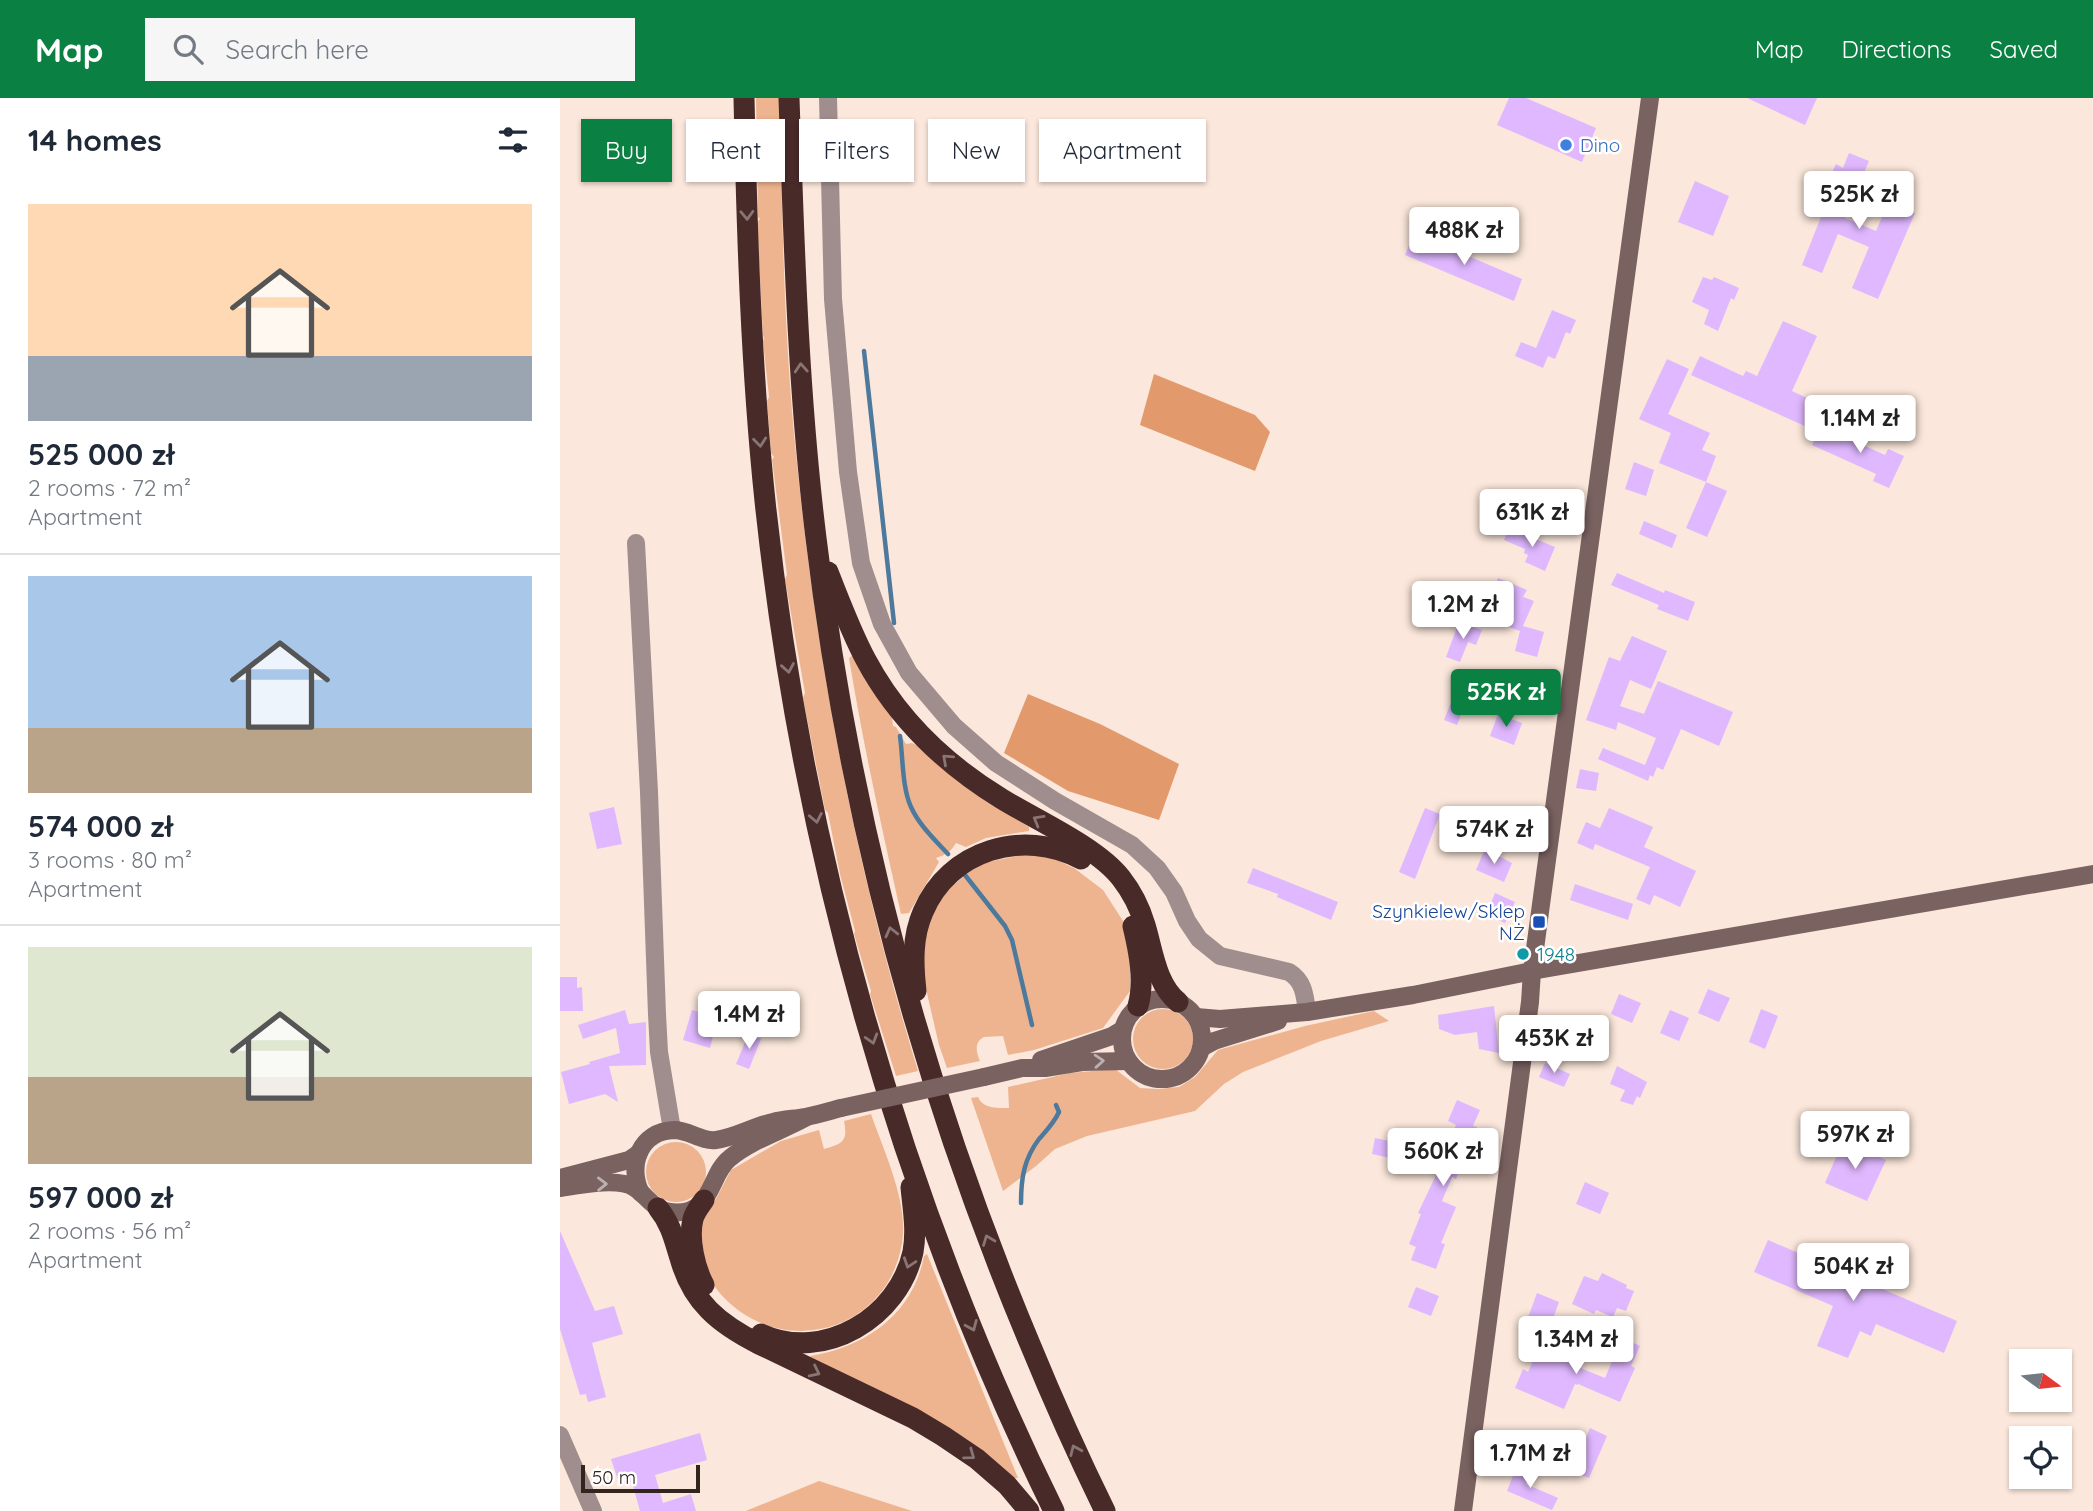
<!DOCTYPE html>
<meta charset="utf-8">
<style>
body{margin:0;font-family:Quicksand,sans-serif;background:#f6f6f7;color:#1f2937;height:100vh;display:flex;flex-direction:column;font-size:26px;white-space:nowrap}
*{box-sizing:border-box;margin:0}
p{font-size:23px;color:#747a83}
.icon{flex:none;width:38px;height:38px;fill:none;stroke:currentColor;stroke-width:2;stroke-linecap:round;stroke-linejoin:round}
.map{position:relative;flex:1;overflow:hidden}
.details{display:flex;flex-direction:column;background:#fff;width:560px}
.details>*{flex:none}
.top-card{position:absolute;left:21px;top:21px;width:665px;height:63px;display:flex;gap:14px}
.needle{width:46px;rotate:105deg}
.fabs{position:absolute;left:1449px;top:1251px;display:grid;gap:14px}
.fabs a{display:grid;place-items:center;width:63px;height:63px;border-radius:0px;background:#fff;box-shadow:0 2px 5px #0004;font-size:35px}
.scale{position:absolute;left:21px;bottom:18px;width:119px;box-sizing:border-box;padding-left:7px;border:4px solid #31251e;border-top:0;font-size:19px;line-height:24px;white-space:nowrap;color:#31251e;-webkit-text-stroke:5px #fff;paint-order:stroke}
.price{position:absolute;translate:-50% -60px;padding:0 16px;border-radius:7px;background:#fff;color:#222;font-size:23px;line-height:46px;filter:drop-shadow(0 2px 4px #0008)}
.price::after{content:'';position:absolute;left:50%;top:42px;width:21px;height:16px;margin-left:-10px;background:inherit;clip-path:polygon(0 0,100% 0,50% 100%)}
.price.active{background:#0b8043;color:#fff}
ul{padding:0;list-style:none}
li{display:grid;align-content:center;gap:14px;height:371px;padding:0 28px}
li+li{border-top:2px solid #e0e1e3}
li span{display:grid;place-items:center;height:217px;border-radius:0px;color:#555}
li>.icon{margin-inline-start:auto}
span .icon{width:126px;height:126px;fill:#fffc;stroke-width:1}
li b{font-size:30px}
h2{display:flex;justify-content:space-between;align-items:center;height:84px;padding:0 28px;font-size:30px}
.tag{padding:0 24px;border-radius:0px;background:#fff;box-shadow:0 2px 5px #0004;font-size:24px;line-height:63px}
.tag.active{background:#0b8043;color:#fff}
header{display:flex;align-items:center;gap:42px;box-sizing:border-box;height:98px;padding:0 35px;background:#0b8043;color:#fff}
header strong{font-size:33px}
nav{display:flex;gap:38px;margin-inline-start:auto;font-size:24px}
.search{width:490px;height:63px;background:#f6f6f7;display:flex;align-items:center;gap:18px;box-sizing:border-box;padding:0 24px;border-radius:0px;color:#747a83;font-size:26px}
main{display:flex;flex:1;min-height:0}
.map>svg:first-child{display:block}
</style>
<header>
<strong>Map</strong>
<div class="search"><svg class="icon" aria-label="search" viewBox="0 0 24 24"><circle cx="10" cy="10" r="6"/><path d="M15 15l6 6"/></svg>Search here</div>
<nav><a>Map</a><a>Directions</a><a>Saved</a></nav>
</header>
<main>
<section class="details">
<h2>14 homes<svg class="icon" aria-label="filters" viewBox="0 0 24 24"><path d="M4 7h16M4 17h16"/><circle cx="9" cy="7" r="2"/><circle cx="15" cy="17" r="2"/></svg></h2>
<ul>
<li><span style="background:linear-gradient(#ffd9b3 70%,#9aa5b1 0)"><svg class="icon" aria-label="home" viewBox="0 0 24 24"><path d="M3 11l9-7 9 7M6 9v11h12V9"/></svg></span><div><b>525 000 zł</b><p>2 rooms · 72 m²</p><p>Apartment</p></div></li>
<li><span style="background:linear-gradient(#a9c7e8 70%,#b9a48a 0)"><svg class="icon" aria-label="home" viewBox="0 0 24 24"><path d="M3 11l9-7 9 7M6 9v11h12V9"/></svg></span><div><b>574 000 zł</b><p>3 rooms · 80 m²</p><p>Apartment</p></div></li>
<li><span style="background:linear-gradient(#dfe7d0 60%,#b9a48a 0)"><svg class="icon" aria-label="home" viewBox="0 0 24 24"><path d="M3 11l9-7 9 7M6 9v11h12V9"/></svg></span><div><b>597 000 zł</b><p>2 rooms · 56 m²</p><p>Apartment</p></div></li>
</ul>
</section>
<div class="map">
<svg width="1533" height="1413" viewBox="0 0 1533 1413">
<rect width="100%" height="100%" fill="#fbe7db"/>
<g fill="#eeb490">
<path d="M 196,0 L 220,0 C 222,122 224,244 237,365 C 258,573 297,774 358,973 L 336,978 L 310,896 L 311,893 L 294,836 L 295,833 L 280,776 L 268,715 L 265,712 L 243,600 L 245,595 L 225,481 L 227,477 L 212,362 L 214,359 L 211,355 L 207,303 L 209,299 L 203,243 L 204,240 L 203,237 L 197,124 L 200,121 L 198,119 Z"/>
<path d="M 293,557 L 332,619 L 333,628 L 336,629 L 346,646 L 352,645 L 358,648 L 400,685 L 469,729 L 469,733 L 426,740 L 406,749 L 396,745 C 391,754 385,757 376,760 L 379,764 L 349,815 L 341,816 C 322,731 303,646 289,560 Z"/>
<path d="M 461,757 L 488,758 L 514,770 L 543,792 L 563,823 L 570,865 L 570,893 L 543,930 L 474,952 L 448,957 L 443,938 L 424,939 C 414,944 416,954 420,963 L 387,970 L 379,947 L 363,878 L 363,839 L 375,803 L 418,766 Z"/>
<circle cx="603" cy="941" r="30"/>
<path d="M 814,913 L 829,923 L 761,943 L 683,974 L 664,986 L 635,1013 L 527,1038 L 495,1051 L 476,1068 L 443,1093 L 411,1000 L 418,999 C 423,1011 437,1010 449,1010 L 448,989 L 510,975 L 555,971 L 580,990 L 598,991 L 619,989 L 635,979 L 658,952 L 745,928 Z"/>
<path d="M 311,1016 C 324,1054 349,1105 342,1145 C 327,1237 216,1263 158,1193 C 147,1179 143,1155 137,1138 L 137,1131 L 157,1099 L 171,1072 L 221,1043 L 259,1032 L 264,1051 C 283,1046 288,1043 284,1023 Z"/>
<circle cx="116" cy="1074" r="30"/>
<path d="M 367,1156 L 458,1380 L 455,1380 L 406,1341 L 382,1326 L 254,1262 L 250,1258 C 306,1249 353,1216 364,1158 Z"/>
<polygon points="259,1383 352,1413 186,1413"/>
</g>
<g fill="#e29a6c">
<polygon points="594,276 695,317 710,334 695,373 580,327"/>
<polygon points="468,596 540,626 619,666 599,722 508,693 444,655"/>
</g>
<g fill="none" stroke-linecap="round" stroke-linejoin="round">
<g stroke="#4d799d" stroke-width="4.5">
<polyline points="304,253 334,525"/>
<path d="M 340,638 C 343,659 342,690 351,709 C 359,727 375,742 388,756"/>
<polyline points="405,777 445,828 452,842 472,927"/>
<path d="M 461,1105 C 461,1080 464,1061 479,1041 C 487,1032 494,1025 499,1014 L 496,1007"/>
</g>
</g>
<g fill="#e0b8ff">
<polygon points="949,0 966,0 1036,30 1022,64 937,27"/>
<polygon points="1187,0 1257,0 1245,27"/>
<polygon points="1289,55 1309,63 1285,120 1316,133 1329,103 1355,115 1318,201 1292,190 1309,149 1278,136 1262,175 1242,167 1276,81 1270,79 1276,66 1283,70"/>
<polygon points="1135,83 1169,98 1153,138 1118,124"/>
<polygon points="854,135 962,181 954,203 845,157"/>
<polygon points="1143,179 1152,182 1154,179 1179,190 1174,202 1171,200 1158,233 1144,226 1149,212 1132,204"/>
<polygon points="992,212 1016,222 1010,236 1006,234 995,261 988,258 983,270 955,258 961,244 976,250"/>
<polygon points="1223,223 1257,238 1232,293 1266,309 1256,333 1131,277 1140,258 1183,278 1186,273 1197,278"/>
<polygon points="1107,261 1129,271 1108,316 1150,335 1142,352 1156,358 1146,384 1099,365 1111,335 1079,321"/>
<polygon points="1261,328 1325,357 1328,351 1344,358 1329,390 1313,383 1316,376 1252,347"/>
<polygon points="1074,364 1094,372 1086,398 1065,391"/>
<polygon points="1146,384 1167,393 1147,439 1126,430"/>
<polygon points="1084,423 1117,437 1112,450 1079,436"/>
<polygon points="949,430 995,449 985,473 965,464 968,457 964,455 965,451 944,442"/>
<polygon points="1057,475 1104,495 1105,492 1135,504 1128,523 1097,511 1099,507 1051,487"/>
<polygon points="938,480 967,492 963,499 974,503 963,528 984,534 977,559 955,553 960,533 922,520"/>
<polygon points="899,524 922,532 916,547 908,544 900,564 886,559"/>
<polygon points="1072,538 1107,553 1091,591 1070,582 1060,608 1084,616 1098,583 1173,614 1159,648 1121,631 1103,672 1097,669 1093,679 1090,677 1088,683 1038,661 1043,650 1085,667 1096,640 1058,624 1056,632 1026,622 1049,559 1060,563"/>
<polygon points="897,589 910,594 897,627 884,622"/>
<polygon points="938,616 962,625 954,647 930,638"/>
<polygon points="1020,671 1039,675 1036,693 1016,690"/>
<polygon points="54,709 62,746 37,751 29,715"/>
<polygon points="865,710 880,716 855,781 839,774"/>
<polygon points="1049,710 1093,729 1084,749 1136,773 1120,809 1094,797 1090,807 1076,801 1090,769 1035,746 1033,752 1017,745 1026,724 1040,730"/>
<polygon points="925,751 952,765 944,784 916,772"/>
<polygon points="693,770 778,804 771,822 717,799 718,796 687,785"/>
<polygon points="1015,786 1073,806 1068,822 1010,802"/>
<polygon points="935,795 955,804 945,825 926,817"/>
<polygon points="0,879 17,879 17,890 22,889 23,913 0,913"/>
<polygon points="1148,891 1170,900 1159,924 1138,915"/>
<polygon points="1059,896 1081,905 1072,925 1051,916"/>
<polygon points="934,908 939,955 919,951 917,934 895,937 879,931 878,917"/>
<polygon points="1201,911 1218,918 1205,951 1189,944"/>
<polygon points="65,912 69,926 86,924 86,967 49,968 58,1004 45,996 9,1006 1,974 30,966 29,964 60,955 56,930 23,941 18,927"/>
<polygon points="132,912 158,919 150,950 123,942"/>
<polygon points="1110,912 1129,920 1119,943 1100,935"/>
<polygon points="189,935 201,941 189,971 176,966"/>
<polygon points="985,965 1010,976 1004,989 979,979"/>
<polygon points="1057,968 1087,984 1080,1000 1077,998 1073,1007 1060,1003 1065,992 1050,986"/>
<polygon points="897,1002 920,1012 913,1028 917,1029 896,1081 892,1079 882,1103 896,1109 881,1145 885,1146 876,1171 851,1162 856,1149 849,1146 861,1116 858,1115 878,1073 869,1070 877,1050 884,1053 896,1027 888,1023"/>
<polygon points="815,1040 834,1044 830,1060 812,1056"/>
<polygon points="1283,1043 1326,1062 1307,1103 1265,1085"/>
<polygon points="1025,1084 1049,1095 1040,1116 1016,1106"/>
<polygon points="0,1133 35,1213 54,1208 63,1236 32,1245 46,1299 28,1304 26,1296 20,1297 0,1231"/>
<polygon points="1208,1142 1397,1223 1384,1255 1316,1226 1311,1238 1300,1233 1288,1260 1257,1248 1273,1208 1194,1174"/>
<polygon points="1042,1175 1067,1187 1066,1190 1074,1193 1066,1213 1057,1210 1053,1219 1036,1212 1034,1216 1012,1206 1024,1178 1038,1183"/>
<polygon points="856,1189 879,1198 871,1218 848,1209"/>
<polygon points="977,1195 999,1204 987,1237 965,1228"/>
<polygon points="1062,1240 1080,1248 1071,1268 1075,1270 1060,1304 1018,1286 1017,1287 1015,1286 1004,1311 955,1290 963,1271 968,1274 979,1249 1014,1264 1013,1267 1045,1280"/>
<polygon points="1030,1330 1047,1338 1029,1380 1012,1373"/>
<polygon points="140,1335 147,1362 95,1377 103,1405 131,1396 136,1413 80,1413 72,1384 60,1388 51,1361"/>
<polygon points="956,1370 970,1375 966,1386 998,1400 992,1412 947,1393"/>
</g>
<g fill="none" stroke-linecap="round" stroke-linejoin="round">
<g stroke="#9f8e8d" stroke-width="18">
<path d="M 268,0 L 273,201 L 288,374 L 301,465 L 322,526 L 349,575 L 394,628 L 436,665 L 495,703 L 572,747 L 597,770 L 614,794 L 627,823 L 639,841 L 660,858 L 729,874 C 744,883 745,898 747,914"/>
<polyline points="76,445 89,694 97,916 99,954 112,1032"/>
<polyline points="0,1337 33,1413"/>
</g>
<g stroke="#7a6261" stroke-width="18">
<circle cx="602" cy="941" r="40"/>
<polyline points="636,919 660,921 747,914 853,897 972,873 1533,776"/>
<polyline points="641,950 654,943 718,923"/>
<polyline points="481,962 552,938 562,932"/>
<polyline points="424,979 462,970 485,970 522,964 568,963"/>
<polyline points="0,1080 69,1062 79,1055"/>
<path d="M 0,1090 C 19,1087 59,1079 75,1090 C 88,1099 94,1112 110,1114 C 154,1119 148,1077 170,1060 C 192,1042 222,1033 247,1019"/>
<path d="M 81,1095 C 67,1068 80,1033 114,1032 C 129,1032 142,1044 156,1042 C 174,1040 194,1028 213,1024 C 223,1021 234,1021 245,1019 C 257,1017 269,1013 281,1010"/>
<polyline points="903,1413 970,904 972,873 1090,0"/>
</g>
<g stroke="#482a29" stroke-width="21">
<path d="M 184,0 C 187,135 191,269 205,403 C 242,752 339,1098 494,1413"/>
<path d="M 229,0 C 234,147 238,294 256,440 C 289,717 362,989 470,1246 C 493,1302 518,1358 545,1413"/>
<path d="M 268,474 C 280,504 291,534 306,562 C 337,620 386,667 442,701 C 476,722 537,749 561,780 C 572,794 580,810 585,827 C 593,853 596,886 618,904"/>
<path d="M 573,828 C 579,853 585,883 578,908"/>
<path d="M 356,893 C 353,866 352,839 363,814 C 389,752 463,730 521,761"/>
<path d="M 144,1102 C 140,1108 135,1114 133,1121 C 128,1141 135,1170 144,1187"/>
<path d="M 98,1110 C 111,1126 114,1141 120,1160 C 132,1204 159,1226 199,1246 L 353,1320 L 383,1338 L 417,1361 L 447,1387 L 469,1413"/>
<path d="M 201,1236 C 264,1265 339,1219 353,1154 C 357,1132 353,1111 351,1089"/>
</g>
<polyline stroke="#7a6261" stroke-width="18" points="281,1010 424,979"/>
</g>
<defs><path id="oneway-chevron" d="M-2-3.5L2.5 0L-2 3.5" fill="none" stroke-width="1.6" stroke-linecap="round" stroke-linejoin="round" transform="scale(1.75)"/></defs>
<g stroke="#887574">
<use href="#oneway-chevron" transform="translate(187 117) rotate(88)"/>
<use href="#oneway-chevron" transform="translate(241 270) rotate(-94)"/>
<use href="#oneway-chevron" transform="translate(200 344) rotate(84)"/>
<use href="#oneway-chevron" transform="translate(228 570) rotate(80)"/>
<use href="#oneway-chevron" transform="translate(387 661) rotate(-138)"/>
<use href="#oneway-chevron" transform="translate(256 720) rotate(79)"/>
<use href="#oneway-chevron" transform="translate(478 722) rotate(-150)"/>
<use href="#oneway-chevron" transform="translate(331 834) rotate(-104)"/>
<use href="#oneway-chevron" transform="translate(312 941) rotate(73)"/>
<use href="#oneway-chevron" transform="translate(428 1142) rotate(-111)"/>
<use href="#oneway-chevron" transform="translate(349 1165) rotate(108)"/>
<use href="#oneway-chevron" transform="translate(412 1228) rotate(67)"/>
<use href="#oneway-chevron" transform="translate(255 1274) rotate(26)"/>
<use href="#oneway-chevron" transform="translate(515 1352) rotate(-114)"/>
<use href="#oneway-chevron" transform="translate(410 1357) rotate(36)"/>
</g>
<g stroke="#bcb0b0">
<use href="#oneway-chevron" transform="translate(539 963) rotate(-4)"/>
<use href="#oneway-chevron" transform="translate(42 1086) rotate(-1)"/>
</g>
<circle fill="#3f7fe0" stroke="#fff" stroke-width="2.5" cx="1006" cy="47" r="7"/>
<rect fill="#1a4fb4" stroke="#fff" stroke-width="2.5" x="972" y="817" width="14" height="14" rx="3.5"/>
<circle fill="#0f9aa8" stroke="#fff" stroke-width="2.5" cx="963" cy="856" r="7"/>
<g text-anchor="middle" stroke-width="5" stroke-linejoin="round" paint-order="stroke">
<g font-size="19" fill="#366cbe" stroke="#fff" text-anchor="start">
<text x="1020" y="54">Dino</text>
</g>
<g font-size="19" fill="#164399" stroke="#fff" text-anchor="end">
<text x="965" y="820">Szynkielew/Sklep<tspan x="965" dy="22">NŻ</tspan></text>
</g>
<g font-size="19" fill="#0d838f" stroke="#fff" text-anchor="start">
<text x="977" y="863">1948</text>
</g>
</g>
</svg>
<div class="fabs">
<a><svg class="needle" viewBox="-14 -14 28 28"><path d="M0-13l5 13h-10z" fill="#e53935"/><path d="M0 13l5-13h-10z" fill="#747a83"/></svg></a>
<a><svg class="icon" aria-label="locate" viewBox="0 0 24 24"><circle cx="12" cy="12" r="6"/><path d="M12 2v4M12 18v4M2 12h4M18 12h4"/></svg></a>
</div>
<div class="scale">50 m</div>
<b class="price" style="left:1299px;top:133px">525K zł</b>
<b class="price" style="left:904px;top:169px">488K zł</b>
<b class="price" style="left:1300px;top:357px">1.14M zł</b>
<b class="price" style="left:972px;top:451px">631K zł</b>
<b class="price" style="left:903px;top:543px">1.2M zł</b>
<b class="price active" style="left:946px;top:631px">525K zł</b>
<b class="price" style="left:934px;top:768px">574K zł</b>
<b class="price" style="left:189px;top:953px">1.4M zł</b>
<b class="price" style="left:994px;top:977px">453K zł</b>
<b class="price" style="left:1295px;top:1073px">597K zł</b>
<b class="price" style="left:883px;top:1090px">560K zł</b>
<b class="price" style="left:1293px;top:1205px">504K zł</b>
<b class="price" style="left:1016px;top:1278px">1.34M zł</b>
<b class="price" style="left:970px;top:1392px">1.71M zł</b>
<div class="top-card">
<a class="tag active">Buy</a>
<a class="tag">Rent</a>
<a class="tag">Filters</a>
<a class="tag">New</a>
<a class="tag">Apartment</a>
</div>
</div>
</main>
